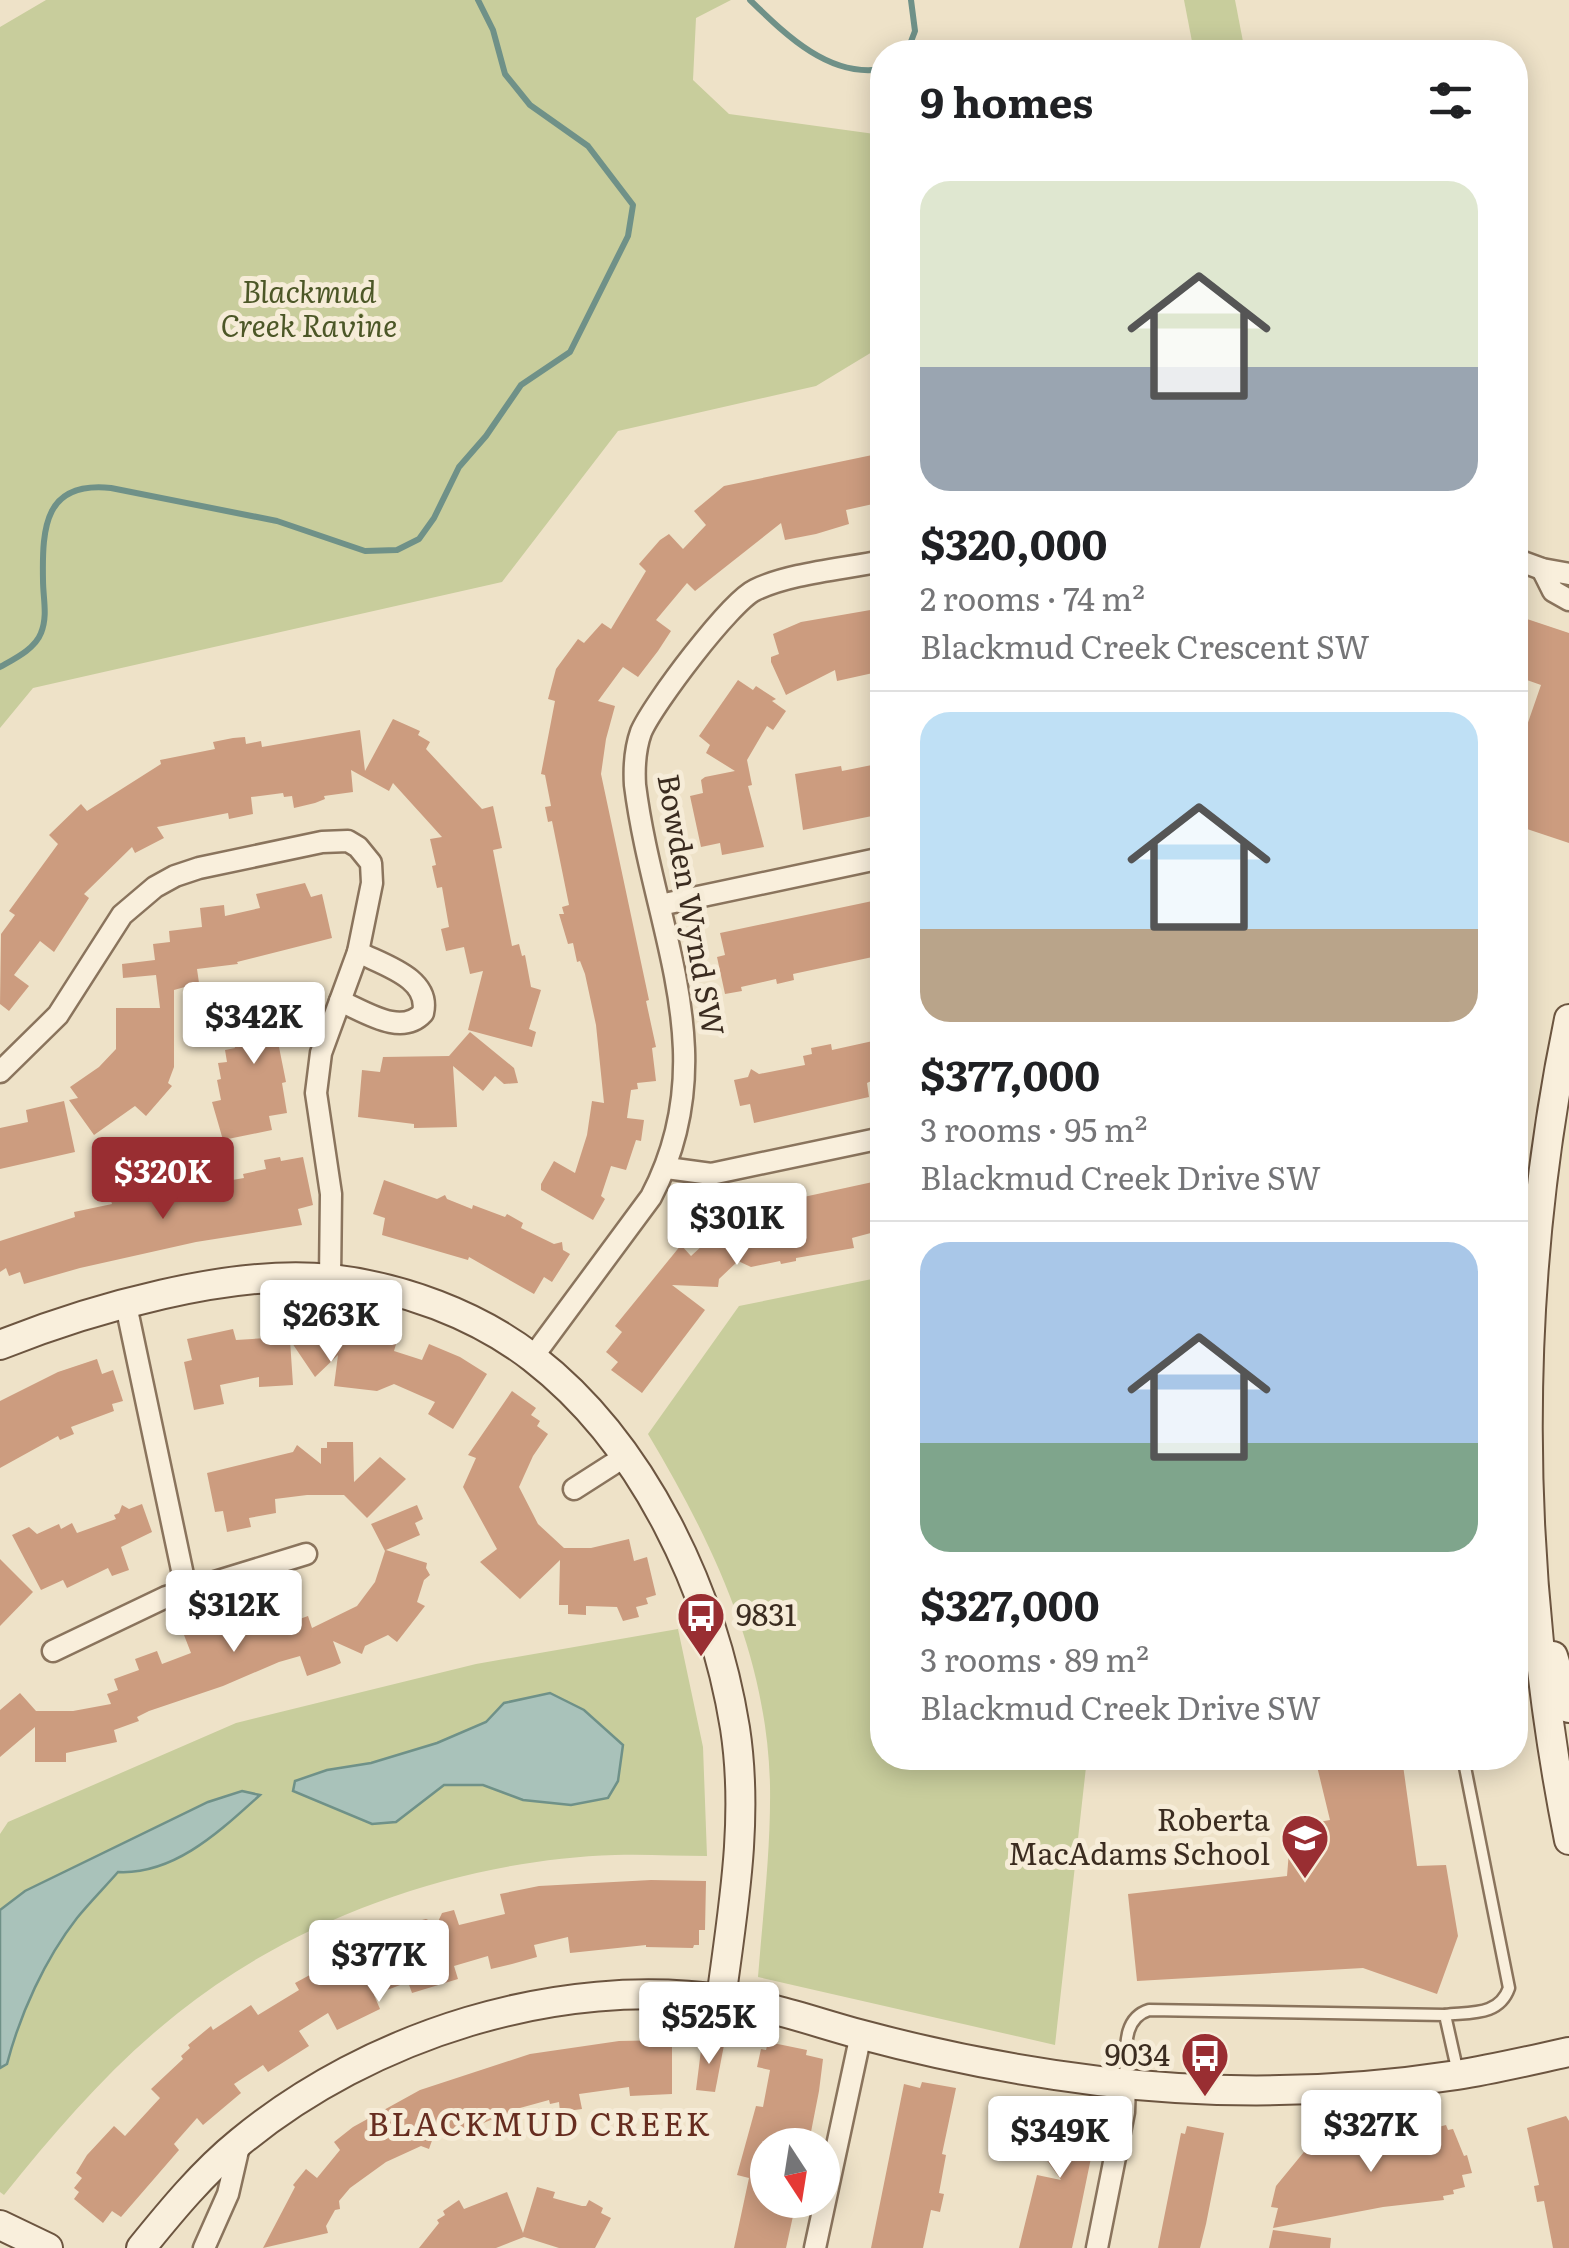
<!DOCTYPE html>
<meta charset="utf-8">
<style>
body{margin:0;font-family:Literata,serif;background:#f6f6f6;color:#202124;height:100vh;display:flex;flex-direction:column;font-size:38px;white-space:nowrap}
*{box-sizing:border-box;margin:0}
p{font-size:32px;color:#757577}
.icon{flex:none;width:55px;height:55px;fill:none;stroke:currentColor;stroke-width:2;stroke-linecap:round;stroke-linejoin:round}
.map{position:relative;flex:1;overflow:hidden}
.sheet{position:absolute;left:870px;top:40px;width:658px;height:1730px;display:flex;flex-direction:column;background:#fff;border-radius:40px;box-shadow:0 5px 25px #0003}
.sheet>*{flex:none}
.needle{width:65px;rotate:168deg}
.controls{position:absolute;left:750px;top:2128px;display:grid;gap:20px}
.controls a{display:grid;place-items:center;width:90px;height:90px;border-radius:50%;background:#fff;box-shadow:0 5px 25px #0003;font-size:50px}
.price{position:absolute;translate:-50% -85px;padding:0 22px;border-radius:10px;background:#fff;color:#222;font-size:32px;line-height:65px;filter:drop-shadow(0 2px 5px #0008)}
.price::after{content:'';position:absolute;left:50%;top:60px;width:30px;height:22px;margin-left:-15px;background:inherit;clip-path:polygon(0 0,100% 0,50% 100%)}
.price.active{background:#992e32;color:#fff}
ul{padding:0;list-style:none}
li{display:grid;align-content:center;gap:20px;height:530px;padding:0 50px}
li+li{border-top:2px solid #e0e0e0}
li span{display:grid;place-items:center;height:310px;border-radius:30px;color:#555}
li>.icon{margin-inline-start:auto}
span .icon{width:180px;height:180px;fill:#fffc;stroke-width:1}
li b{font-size:42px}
h2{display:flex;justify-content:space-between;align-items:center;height:120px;padding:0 50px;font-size:42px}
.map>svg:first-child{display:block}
</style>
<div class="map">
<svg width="1569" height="2248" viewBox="0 0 1569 2248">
<rect width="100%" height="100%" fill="#eee2c8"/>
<g fill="#c8cd9c">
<polygon points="46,0 731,0 696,18 693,80 729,114 882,135 882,346 816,386 618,431 502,582 33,688 0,728 0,27"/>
<polygon points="1184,0 1235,0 1245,52 1194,52"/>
<path d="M 882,1277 L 882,1758 L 1087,1758 L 1055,2045 L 758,1977 C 763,1913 771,1849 770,1785 C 767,1656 713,1543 648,1434 L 739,1306 Z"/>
<path d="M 678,1629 L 703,1747 L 707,1856 C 677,1856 646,1854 615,1855 C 461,1860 298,1917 178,2013 C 111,2066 57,2129 4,2195 L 0,2192 L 0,1834 L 8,1822 L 236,1723 L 476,1664 Z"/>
</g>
<g fill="#a9c2ba" stroke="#6f9188" stroke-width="2.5">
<polygon points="550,1693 584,1710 623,1745 618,1781 608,1798 571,1805 523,1800 483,1785 444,1785 396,1822 372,1824 293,1791 295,1781 327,1770 371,1763 437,1743 486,1722 504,1703"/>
<path d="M 242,1791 L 260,1795 C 221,1830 175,1875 118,1872 C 105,1887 90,1902 77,1918 C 45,1959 20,2014 7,2064 L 0,2068 L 0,1910 L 25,1891 L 208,1802 Z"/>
</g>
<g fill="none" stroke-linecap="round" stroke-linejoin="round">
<g stroke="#6f9188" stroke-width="6">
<path d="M 750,0 C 785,34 829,78 882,69"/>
<polyline points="907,52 915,31 911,0"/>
<path d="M 0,667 C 14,659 35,649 41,633 C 48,616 43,598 43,580 C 42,526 45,481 111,488 L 277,521 L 365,551 L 397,550 L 419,539 L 434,518 L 459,467 L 486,436 L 521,385 L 570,352 L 628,236 L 633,205 L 588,146 L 530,105 L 505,74 L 493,30 L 478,0"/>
</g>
</g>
<g fill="#cc9c7f">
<polygon points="882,453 882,502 846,510 849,524 816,534 785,540 781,523 695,591 687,583 656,620 671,631 658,651 638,677 623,667 598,701 615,706 606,739 601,774 649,1000 646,1001 656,1047 652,1048 656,1081 637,1083 638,1089 631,1090 627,1118 644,1120 641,1141 636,1140 626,1170 611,1166 601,1196 605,1199 593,1220 541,1190 541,1184 554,1161 575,1173 587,1135 592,1101 604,1103 596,1025 585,974 580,961 577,962 573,943 568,944 559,914 564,914 562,907 569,905 552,821 548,822 545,807 551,806 545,775 541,774 555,701 548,699 556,669 578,639 584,643 602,623 611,629 646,571 639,564 660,540 669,534 683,549 706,525 694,511 724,486"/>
<polygon points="882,608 882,671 837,681 835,670 786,695 771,662 771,657 779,654 773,634 801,622"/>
<polygon points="1515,615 1569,633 1569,843 1515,825 1515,760 1541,685 1515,676"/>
<polygon points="738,680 753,690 756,686 776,699 772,701 786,711 773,730 767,726 747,760 752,785 748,786 764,847 722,855 720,843 701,847 690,796 703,793 701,780 705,777 735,771 706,753 710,745 699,736"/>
<polygon points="393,719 420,731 418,735 430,742 426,749 482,809 493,806 502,848 493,850 512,946 519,944 522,956 525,955 531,987 541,990 529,1029 536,1032 532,1047 468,1030 483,971 470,974 464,947 446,951 441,929 449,927 442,887 437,888 436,884 432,866 436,865 430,839 442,837 393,783 389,791 351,770 353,792 324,796 325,799 315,803 294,808 292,796 284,797 283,793 251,797 253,814 229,819 228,813 157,827 164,838 135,853 132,847 84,894 89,898 54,952 40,941 14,975 29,986 9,1011 0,1004 1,934 15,915 9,911 58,844 49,835 81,804 87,811 161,764 160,760 215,749 213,742 233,738 245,737 246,744 261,741 262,747 360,730 365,771"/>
<polygon points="882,763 882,814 803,830 795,774 841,766 842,771"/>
<polygon points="305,883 311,897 322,894 332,938 237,962 238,964 197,969 199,983 174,990 174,1067 168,1083 172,1086 146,1116 135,1106 94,1135 69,1100 78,1098 70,1087 99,1067 116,1049 116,1008 160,1008 156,975 123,978 122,964 155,960 153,944 170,942 169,931 202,927 200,908 224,905 225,916 260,908 256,894"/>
<polygon points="882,899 882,955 793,974 794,980 777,984 776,979 741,987 742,991 725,994 717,957 725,955 720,933"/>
<polygon points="297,992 301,1013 285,1016 286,1025 282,1026 284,1036 277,1037 286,1082 282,1083 287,1113 269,1116 272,1130 223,1140 212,1102 221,1100 217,1080 221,1079 218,1063 227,1062 225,1050 235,1048 229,1022 233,1017 231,1005"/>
<polygon points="470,1032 514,1068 518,1083 504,1084 495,1076 483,1091 453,1066 457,1127 414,1128 414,1124 358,1117 362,1070 380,1072 383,1057 449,1056"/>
<polygon points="882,1039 882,1076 867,1083 869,1097 754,1123 750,1104 740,1106 734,1080 748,1077 751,1069 759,1074 805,1065 803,1056 812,1054 811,1048 831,1044 832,1050"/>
<polygon points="64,1101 75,1152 0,1169 0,1128 28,1122 26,1110"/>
<polygon points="280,1157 281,1161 303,1157 313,1205 298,1209 302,1225 196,1242 80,1268 24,1284 20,1272 9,1276 6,1268 0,1272 0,1241 75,1217 74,1212 112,1204 111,1201 244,1178 243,1174 266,1169 264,1160"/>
<polygon points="384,1180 437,1199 445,1195 447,1199 472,1209 473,1205 505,1217 507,1214 523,1223 521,1228 554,1244 562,1242 563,1250 570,1254 552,1282 544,1277 534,1294 469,1257 468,1260 382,1235 385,1218 373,1214"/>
<polygon points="882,1180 882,1230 852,1238 854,1248 796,1258 796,1261 781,1264 780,1261 751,1267 738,1261 719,1279 718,1287 672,1285 705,1310 642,1393 611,1370 618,1362 606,1352 622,1332 615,1326 681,1245 691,1256 703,1245 728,1237 721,1217 743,1210"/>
<polygon points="294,1321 318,1321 317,1336 347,1336 348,1324 376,1328 399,1334 394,1351 422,1360 429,1344 460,1357 487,1374 453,1429 428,1414 435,1402 394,1384 377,1391 334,1386 338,1355 315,1377 290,1340 293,1385 259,1387 259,1377 220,1385 224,1404 194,1410 184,1362 192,1360 187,1339 233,1329 236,1340 267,1338 266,1322"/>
<polygon points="97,1359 102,1374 113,1370 123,1401 112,1404 114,1411 71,1427 74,1434 60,1440 58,1436 0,1468 0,1401 58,1372"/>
<polygon points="512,1391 536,1408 531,1415 540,1421 537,1426 548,1434 533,1456 519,1487 538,1524 564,1548 591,1548 629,1539 634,1561 647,1557 656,1595 646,1598 648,1604 636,1607 639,1617 623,1621 617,1607 586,1606 586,1615 568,1614 568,1605 559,1605 560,1560 520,1599 480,1562 497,1549 463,1487 476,1458 468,1455"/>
<polygon points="327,1442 353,1442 354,1482 380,1457 406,1479 367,1518 344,1495 307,1495 275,1499 276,1513 249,1518 251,1527 227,1532 223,1511 215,1512 207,1473 293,1452 297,1445 321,1464 321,1448 327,1448"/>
<polygon points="142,1504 152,1532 121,1547 129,1570 112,1576 108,1568 67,1588 63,1580 41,1590 12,1535 29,1527 37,1534 59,1524 61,1529 72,1523 77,1533 116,1519 114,1515 119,1513 122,1505 129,1509"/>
<polygon points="417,1505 423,1519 415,1523 420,1535 386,1550 427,1563 426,1568 430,1575 424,1580 417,1602 425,1606 397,1642 388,1635 365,1646 362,1654 333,1641 341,1663 335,1666 307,1676 300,1656 279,1662 223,1686 149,1711 137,1717 139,1721 114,1730 117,1742 66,1753 66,1762 35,1762 35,1727 0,1757 0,1710 20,1693 36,1711 73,1711 111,1704 107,1694 118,1690 114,1679 139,1670 135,1659 157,1651 162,1664 191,1653 184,1635 228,1619 230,1626 280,1607 286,1624 308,1616 312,1628 357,1606 375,1582 385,1551 371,1524"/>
<polygon points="0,1559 33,1592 0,1626"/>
<polygon points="1315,1758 1402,1758 1417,1866 1446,1865 1458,1936 1437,1994 1363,1968 1137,1981 1128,1894 1287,1876 1291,1827 1330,1820"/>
<polygon points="651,1880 706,1881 705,1930 699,1930 699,1945 694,1945 693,1948 646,1947 646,1945 570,1953 568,1937 534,1945 537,1957 512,1964 491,1969 488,1956 454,1966 458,1979 412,1993 408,1982 374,1995 380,2009 337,2030 328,2013 299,2031 309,2046 268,2072 263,2065 234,2084 241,2093 203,2125 197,2118 174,2144 179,2150 121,2217 112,2211 103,2223 74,2199 79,2192 74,2188 82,2178 76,2173 87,2155 114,2126 125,2136 160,2098 151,2089 183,2059 181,2056 190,2048 188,2045 211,2026 213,2030 251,2005 258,2015 299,1990 295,1983 332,1963 330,1958 371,1938 418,1921 426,1919 437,1924 442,1913 454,1910 459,1925 505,1914 500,1894 539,1886"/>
<polygon points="672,2040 672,2094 630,2096 629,2087 579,2094 582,2109 560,2112 559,2102 550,2104 549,2100 509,2111 511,2115 493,2119 448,2138 440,2118 429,2149 421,2146 386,2162 350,2188 339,2201 340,2209 335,2210 326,2226 328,2233 263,2248 295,2187 293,2185 306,2169 317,2178 340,2150 334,2142 353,2127 420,2090 530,2054 619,2041"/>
<polygon points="702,2042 724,2045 715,2092 696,2090"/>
<polygon points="768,2042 807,2050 806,2055 823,2059 819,2091 810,2137 795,2134 789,2145 768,2145 768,2200 773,2200 772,2204 776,2205 775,2212 793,2216 786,2248 734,2248 749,2178 737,2175 756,2106 763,2107 770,2070 757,2067 761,2049 766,2050"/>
<polygon points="922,2082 956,2088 942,2154 946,2155 939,2193 944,2194 940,2212 931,2210 923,2248 871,2248 904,2084 920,2088"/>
<polygon points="1050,2105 1083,2112 1081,2121 1098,2124 1078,2221 1072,2248 1019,2248 1037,2175 1061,2180 1041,2152"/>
<polygon points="1566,2116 1569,2121 1569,2248 1553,2248 1544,2201 1537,2202 1534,2186 1539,2185 1527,2128"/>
<polygon points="1446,2125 1448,2130 1453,2129 1464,2156 1467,2155 1472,2173 1462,2175 1465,2187 1453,2190 1454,2194 1443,2196 1444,2200 1383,2207 1273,2228 1278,2208 1271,2207 1276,2186 1308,2147 1399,2129 1400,2133 1410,2131 1411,2134"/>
<polygon points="1187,2126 1224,2133 1206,2224 1200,2248 1158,2248 1181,2133 1185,2134"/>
<polygon points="537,2187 555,2192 553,2198 582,2206 586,2206 589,2200 603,2208 601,2213 611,2218 595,2248 559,2248 524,2237 496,2248 419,2248 439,2223 437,2220 445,2215 443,2211 459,2200 464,2209 507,2192 523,2233"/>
<polygon points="1273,2230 1331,2238 1330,2248 1269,2248"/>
</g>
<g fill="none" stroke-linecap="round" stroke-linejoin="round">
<g stroke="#8a745d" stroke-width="15">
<g id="lane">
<path d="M 1445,2015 C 1471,2012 1499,2016 1509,1988 L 1464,1762"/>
<path d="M 1125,2080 C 1127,2054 1120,2019 1149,2010 L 1445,2015 L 1458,2073"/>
</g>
</g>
<g stroke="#8a745d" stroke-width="25">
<g id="street">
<polyline points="1515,559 1542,569 1569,574"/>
<polyline points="1542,569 1553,591 1569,600"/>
<polyline points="660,905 882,858"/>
<path d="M 340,1001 C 364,1011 401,1037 423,1013 C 431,978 383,965 358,952"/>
<polyline points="0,1072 58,1015 122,915 155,887 175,876 199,868 322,842 348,841 358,847 371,863 372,883 358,952 321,1053 316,1093 331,1194 330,1279"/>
<polyline points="667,1168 711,1174 882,1138"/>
<polyline points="126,1305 186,1589"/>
<path d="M 532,1358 L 651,1197 C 726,1055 653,929 635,785 C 634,768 635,749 641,732 C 653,704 730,602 755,590 C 790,573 844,569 882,561"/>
<polyline points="574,1489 624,1457"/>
<polyline points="53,1651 166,1597 306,1554"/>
<polyline points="204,2248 228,2194 240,2142"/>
<polyline points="815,2248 861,2034"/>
<polyline points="1097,2248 1124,2112 1125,2084"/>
</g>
</g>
<g stroke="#6c5540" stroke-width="32">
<g id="secondary">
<path d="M 1569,1019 C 1513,1289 1515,1570 1569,1840"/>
<path d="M 0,1345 C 90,1309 233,1268 331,1279 C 401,1287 476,1314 533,1358 C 644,1444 713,1592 735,1728 C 749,1819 733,1909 721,1999"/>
<polyline points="1553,1656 1569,1708"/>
<polyline points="0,2225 48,2248"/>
<path d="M 141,2248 C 171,2211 203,2172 240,2142 C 370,2035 558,1975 726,2000 C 771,2006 815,2022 859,2034 C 937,2055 1018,2071 1099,2081 C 1216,2095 1340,2093 1457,2075 C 1494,2069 1532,2060 1569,2052"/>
</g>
</g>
<use href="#lane" stroke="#f9efdc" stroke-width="10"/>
<use href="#street" stroke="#f9efdc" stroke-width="20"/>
<use href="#secondary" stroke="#f9efdc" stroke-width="28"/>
</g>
<defs>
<g id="bus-pin" transform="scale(2.5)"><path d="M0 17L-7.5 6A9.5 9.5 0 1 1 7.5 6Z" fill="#992e32" stroke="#f6ecd8"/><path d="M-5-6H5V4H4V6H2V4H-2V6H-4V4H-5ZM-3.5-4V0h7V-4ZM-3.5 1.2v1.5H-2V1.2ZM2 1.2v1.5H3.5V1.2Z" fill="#fff"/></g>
<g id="school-pin" transform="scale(2.5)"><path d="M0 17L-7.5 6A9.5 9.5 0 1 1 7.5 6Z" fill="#992e32" stroke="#f6ecd8"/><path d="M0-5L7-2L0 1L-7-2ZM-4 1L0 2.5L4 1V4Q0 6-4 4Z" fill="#fff"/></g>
</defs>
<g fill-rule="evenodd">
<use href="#bus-pin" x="701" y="1616"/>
<use href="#school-pin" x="1305" y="1838"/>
<use href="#bus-pin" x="1205" y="2056"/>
</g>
<g text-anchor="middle" stroke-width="10" stroke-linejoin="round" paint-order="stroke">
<g font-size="30" font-style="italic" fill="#4c5727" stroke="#f6ecd8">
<text x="309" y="303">Blackmud<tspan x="309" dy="34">Creek Ravine</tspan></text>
</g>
<g font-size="30" fill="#3b2c20" stroke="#f6ecd8">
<text transform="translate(690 905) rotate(80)" y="10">Bowden Wynd SW</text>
</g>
<g font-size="30" fill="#3b2c20" stroke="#f6ecd8" text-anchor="end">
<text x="736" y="1626" text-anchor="start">9831</text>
<text x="1270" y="1831">Roberta<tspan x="1270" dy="34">MacAdams School</tspan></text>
<text x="1170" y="2066">9034</text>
</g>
<g font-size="32" letter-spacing="2.5" fill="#672d20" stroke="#f6ecd8">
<text x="540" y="2136">BLACKMUD CREEK</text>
</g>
</g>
</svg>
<div class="controls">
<a><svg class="needle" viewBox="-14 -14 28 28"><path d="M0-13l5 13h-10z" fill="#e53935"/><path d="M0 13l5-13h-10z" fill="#757577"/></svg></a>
</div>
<b class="price" style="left:254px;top:1067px">$342K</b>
<b class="price active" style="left:163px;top:1222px">$320K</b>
<b class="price" style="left:737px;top:1268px">$301K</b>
<b class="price" style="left:331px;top:1365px">$263K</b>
<b class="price" style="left:234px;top:1655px">$312K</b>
<b class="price" style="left:379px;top:2005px">$377K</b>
<b class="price" style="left:709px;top:2067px">$525K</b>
<b class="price" style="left:1371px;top:2175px">$327K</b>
<b class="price" style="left:1060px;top:2181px">$349K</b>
<section class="sheet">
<h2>9 homes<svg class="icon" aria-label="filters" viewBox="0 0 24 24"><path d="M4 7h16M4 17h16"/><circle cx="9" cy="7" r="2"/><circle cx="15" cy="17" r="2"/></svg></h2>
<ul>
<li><span style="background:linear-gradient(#dfe7d0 60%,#9aa5b1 0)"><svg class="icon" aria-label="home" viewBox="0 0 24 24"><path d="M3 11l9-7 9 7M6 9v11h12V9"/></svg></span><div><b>$320,000</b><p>2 rooms · 74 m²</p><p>Blackmud Creek Crescent SW</p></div></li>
<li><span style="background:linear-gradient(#bfe0f5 70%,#b9a48a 0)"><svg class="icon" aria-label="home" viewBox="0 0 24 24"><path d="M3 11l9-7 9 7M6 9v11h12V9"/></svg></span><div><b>$377,000</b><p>3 rooms · 95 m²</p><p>Blackmud Creek Drive SW</p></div></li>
<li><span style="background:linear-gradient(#a9c7e8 65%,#7fa58c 0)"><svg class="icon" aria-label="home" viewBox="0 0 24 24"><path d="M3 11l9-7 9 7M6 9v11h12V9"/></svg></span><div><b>$327,000</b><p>3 rooms · 89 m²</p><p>Blackmud Creek Drive SW</p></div></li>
</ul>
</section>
</div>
